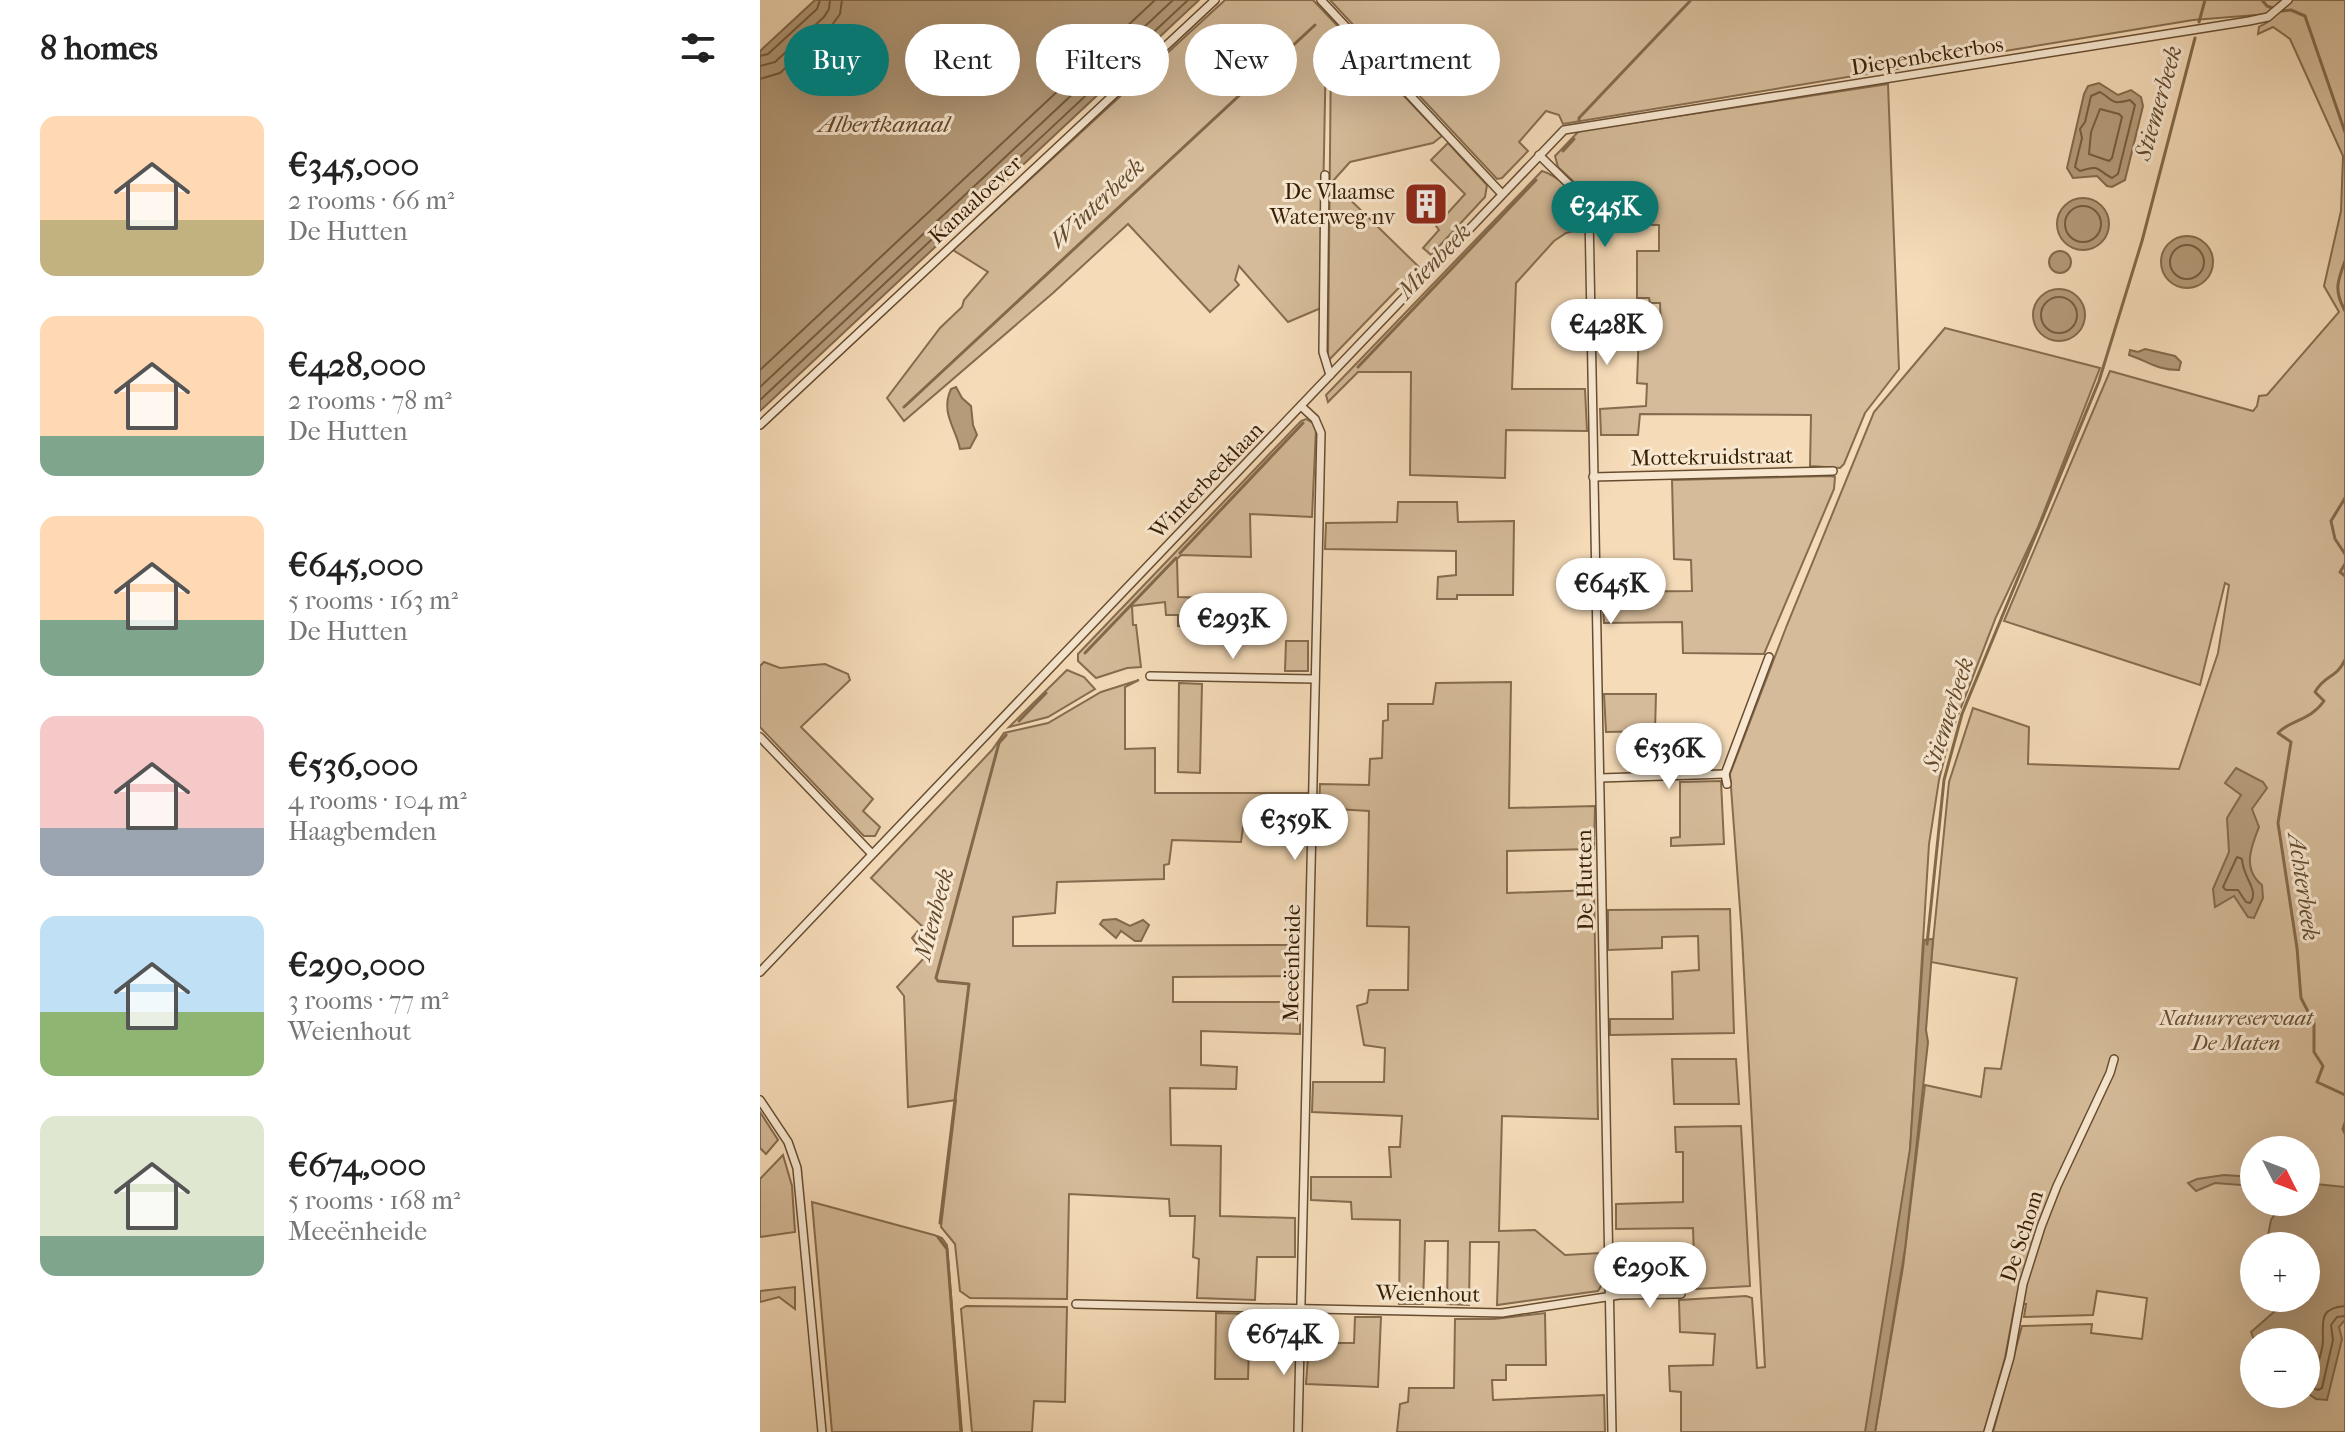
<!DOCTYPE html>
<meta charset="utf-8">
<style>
body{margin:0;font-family:"IM FELL French Canon",serif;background:#f6f6f6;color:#222;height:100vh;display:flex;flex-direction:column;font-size:30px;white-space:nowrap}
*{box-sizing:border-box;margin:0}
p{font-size:26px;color:#767676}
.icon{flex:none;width:44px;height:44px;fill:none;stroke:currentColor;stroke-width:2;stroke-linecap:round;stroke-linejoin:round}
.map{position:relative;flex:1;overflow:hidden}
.sheet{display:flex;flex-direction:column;background:#fff;width:760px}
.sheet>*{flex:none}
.guide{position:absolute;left:24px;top:24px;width:760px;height:72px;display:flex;gap:16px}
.needle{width:52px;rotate:132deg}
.tools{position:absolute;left:1480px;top:1136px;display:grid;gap:16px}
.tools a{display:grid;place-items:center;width:80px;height:80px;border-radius:50%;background:#fff;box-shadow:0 8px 32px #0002;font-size:40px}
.price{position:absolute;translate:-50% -68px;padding:0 18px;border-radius:28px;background:#fff;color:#222;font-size:26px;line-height:52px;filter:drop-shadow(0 2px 4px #0008)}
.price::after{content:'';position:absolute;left:50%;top:48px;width:24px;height:18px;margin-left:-12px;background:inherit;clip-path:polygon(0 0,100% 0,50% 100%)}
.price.current{background:#0f766e;color:#fff}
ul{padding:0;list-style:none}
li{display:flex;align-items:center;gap:24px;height:200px;padding:0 40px}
li span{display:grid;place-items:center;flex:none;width:224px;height:160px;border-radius:16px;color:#555}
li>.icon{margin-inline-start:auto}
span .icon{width:96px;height:96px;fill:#fffc;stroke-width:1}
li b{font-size:34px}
h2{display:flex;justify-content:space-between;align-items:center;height:96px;padding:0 40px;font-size:34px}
.pill{padding:0 28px;border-radius:36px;background:#fff;box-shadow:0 8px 32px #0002;font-size:28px;line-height:72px}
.pill.current{background:#0f766e;color:#fff}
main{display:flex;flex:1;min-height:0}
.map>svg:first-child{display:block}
</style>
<main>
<section class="sheet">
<h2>8 homes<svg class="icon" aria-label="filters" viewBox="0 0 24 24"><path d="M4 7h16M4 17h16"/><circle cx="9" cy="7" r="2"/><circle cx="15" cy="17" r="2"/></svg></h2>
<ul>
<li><span style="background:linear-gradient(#ffd9b3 65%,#c2b280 0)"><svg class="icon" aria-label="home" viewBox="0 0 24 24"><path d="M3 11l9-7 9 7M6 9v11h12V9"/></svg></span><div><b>€345,000</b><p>2 rooms · 66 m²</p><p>De Hutten</p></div></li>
<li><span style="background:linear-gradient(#ffd9b3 75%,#7fa58c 0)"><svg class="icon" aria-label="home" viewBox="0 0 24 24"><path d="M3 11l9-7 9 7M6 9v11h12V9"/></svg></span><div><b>€428,000</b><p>2 rooms · 78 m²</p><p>De Hutten</p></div></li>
<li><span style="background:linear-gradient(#ffd9b3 65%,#7fa58c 0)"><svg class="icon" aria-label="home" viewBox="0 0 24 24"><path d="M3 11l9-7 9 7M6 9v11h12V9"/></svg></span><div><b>€645,000</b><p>5 rooms · 163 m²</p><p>De Hutten</p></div></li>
<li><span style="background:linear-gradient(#f6c9c9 70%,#9aa5b1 0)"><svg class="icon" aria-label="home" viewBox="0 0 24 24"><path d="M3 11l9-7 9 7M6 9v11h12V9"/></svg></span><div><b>€536,000</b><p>4 rooms · 104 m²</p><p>Haagbemden</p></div></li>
<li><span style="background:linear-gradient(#bfe0f5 60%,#8fb573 0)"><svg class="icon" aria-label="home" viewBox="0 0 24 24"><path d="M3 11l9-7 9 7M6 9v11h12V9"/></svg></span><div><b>€290,000</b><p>3 rooms · 77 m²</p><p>Weienhout</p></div></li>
<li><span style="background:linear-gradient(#dfe7d0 75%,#7fa58c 0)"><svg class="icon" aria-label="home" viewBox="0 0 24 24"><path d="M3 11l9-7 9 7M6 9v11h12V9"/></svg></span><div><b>€674,000</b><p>5 rooms · 168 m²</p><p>Meeënheide</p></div></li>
</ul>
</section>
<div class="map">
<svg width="1585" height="1432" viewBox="0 0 1585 1432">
<rect width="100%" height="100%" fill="#f5dbb8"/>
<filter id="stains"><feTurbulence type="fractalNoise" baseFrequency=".0025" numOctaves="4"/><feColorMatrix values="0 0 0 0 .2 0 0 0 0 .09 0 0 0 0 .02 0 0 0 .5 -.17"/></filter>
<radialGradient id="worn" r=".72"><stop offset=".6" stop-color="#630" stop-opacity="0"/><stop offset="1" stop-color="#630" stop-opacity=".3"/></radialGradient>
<g fill="#d5bb99" stroke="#866c4e" stroke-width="2" fill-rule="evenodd">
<polygon points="465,0 553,0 682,136 673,143 590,162 572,182 659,267 568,361 571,48 566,47 561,308 528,322 479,266 475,280 479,285 450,312 368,224 293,293 144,421 127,398 180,328 202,307 204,300 228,272 193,250"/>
<path d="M 570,0 L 1585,0 L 1585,1432 L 1233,1432 L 1262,1326 L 1332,1324 L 1331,1333 L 1382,1339 L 1387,1298 L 1337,1291 L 1333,1315 L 1264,1317 L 1266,1304 L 1255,1304 L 1245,1358 L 1224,1432 L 1115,1432 L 1143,1267 L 1165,1085 L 1221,1097 L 1225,1068 L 1241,1069 L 1257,978 L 1171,962 L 1189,782 L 1213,708 L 1269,727 L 1268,764 L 1419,769 L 1458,653 L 1469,585 L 1465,583 L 1440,685 L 1244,621 L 1350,371 L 1493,411 L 1497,406 L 1499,396 L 1507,395 L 1579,312 L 1564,286 L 1581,211 L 1583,156 L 1530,39 L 1513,27 L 1498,34 L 1499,27 L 1508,22 L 1508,14 L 1433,20 L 803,124 L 799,115 L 786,111 L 759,142 L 768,151 L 742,178 L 737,179 ZM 1494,1150 L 1546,1150 L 1546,1202 L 1494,1202 ZM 1494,1246 L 1546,1246 L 1546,1298 L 1494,1298 ZM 1494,1342 L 1546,1342 L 1546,1394 L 1494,1394 Z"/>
<polygon points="1128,84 1139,369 1105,413 1084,464 1080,468 1050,466 1051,415 880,414 878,435 841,435 840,409 886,406 887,384 877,383 879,331 901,330 900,303 890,303 889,298 877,298 877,251 899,251 899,225 837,224 830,197 798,167 795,156 819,131"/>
<polygon points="688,143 727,185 725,197 671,255 663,248 679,230 676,226 705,194 671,160"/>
<path d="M 782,171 C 796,175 820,195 824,210 C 825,216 823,223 823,229 L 806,233 L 794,241 L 756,283 L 752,389 L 825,389 L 827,431 L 746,430 L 745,478 L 650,475 L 651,372 L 598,372 L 568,402 L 566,395 Z"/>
<polygon points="1185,328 1340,368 1278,527 1236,617 1190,736 1179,780 1169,844 1150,1152 1106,1432 921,1432 921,1392 910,1391 909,1366 953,1365 955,1334 920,1332 919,1300 986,1296 992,1298 997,1368 1005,1367 982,936 970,774 1027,625 1114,412"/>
<polygon points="546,419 553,423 556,429 552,517 490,514 491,557 421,555 417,559 418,597 450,598 452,628 418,626 418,615 406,615 405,602 372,606 373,625 376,625 381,667 367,668 336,678 318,661 318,654 541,421"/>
<polygon points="1071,476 1075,477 1074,489 1004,654 923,653 922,622 844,623 842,592 932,591 931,560 914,559 912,480"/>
<polygon points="638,502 697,502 698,522 754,521 753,595 697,595 697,599 677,599 678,577 696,575 696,551 565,549 566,523 637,522"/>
<polygon points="526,641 548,641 548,671 525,671"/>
<polygon points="4,662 20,668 65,664 88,674 90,680 41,727 113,799 103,811 120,827 115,836 104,836 100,832 0,727 0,666"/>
<polygon points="307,670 324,677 335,689 288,717 249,727"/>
<polygon points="379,680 365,687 365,749 395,748 395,793 547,793 545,821 484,820 481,842 412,840 409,864 404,865 404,879 297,882 295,913 253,917 253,946 540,945 541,976 413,977 413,1002 540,1002 540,1034 441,1031 441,1065 477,1067 476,1089 410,1088 411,1145 461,1146 460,1216 535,1218 535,1257 497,1257 495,1300 437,1298 439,1259 433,1257 435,1216 410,1216 409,1199 309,1194 307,1299 210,1298 200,1291 195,1244 181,1227 196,1100 148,1107 144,996 137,987 166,956 152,938 162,926 111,878 232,750 244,733 288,723 341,692"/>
<polygon points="751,682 749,808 835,806 834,849 747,851 747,893 834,890 838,1119 742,1116 739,1231 775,1230 805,1255 841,1253 841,1286 838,1291 737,1305 739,1242 710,1242 709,1305 687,1304 688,1241 665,1241 663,1304 639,1304 640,1220 592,1219 591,1202 551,1200 551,1177 631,1177 629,1147 640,1147 642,1116 552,1112 553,1082 624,1082 625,1048 604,1045 597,1006 607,1003 609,990 648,990 649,927 607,926 609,811 559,808 560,784 609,785 610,759 622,758 623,721 628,720 628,704 673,704 676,683"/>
<polygon points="419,683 442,684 440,773 418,772"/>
<polygon points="844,694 896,694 895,731 846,732"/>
<polygon points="961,781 964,844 911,846 911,838 920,837 920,782"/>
<polygon points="970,909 974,1033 850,1035 850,1019 913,1019 912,972 939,970 938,936 902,937 902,948 848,950 848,910"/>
<polygon points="912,1059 976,1059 979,1104 914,1104"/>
<polygon points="0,1112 18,1140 6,1154 0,1148"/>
<polygon points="981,1126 990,1286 935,1289 933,1228 856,1229 856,1204 923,1202 923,1152 916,1152 915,1127"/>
<polygon points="23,1155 32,1186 35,1232 0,1237 0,1179"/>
<polygon points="52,1202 174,1235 182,1238 187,1245 202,1432 72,1432"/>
<polygon points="35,1287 35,1309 19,1297 0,1302 0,1291"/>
<polygon points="206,1306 307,1307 305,1402 274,1401 272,1432 212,1432 201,1309"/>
<polygon points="456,1313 490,1314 488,1379 455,1379"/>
<polygon points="785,1313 786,1365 746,1365 746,1380 732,1380 733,1400 844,1395 845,1432 637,1432 640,1404 648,1402 649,1388 694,1388 695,1319 734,1319"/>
<polygon points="595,1317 621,1317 618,1387 546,1384 549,1343 594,1343"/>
</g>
<g fill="#b59b7a" stroke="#83694a" stroke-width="2">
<polygon points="55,0 439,0 0,411 0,51"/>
<polygon points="1339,83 1358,95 1371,90 1381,97 1383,106 1365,180 1352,187 1347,186 1337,176 1313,178 1307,168 1324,94 1328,86"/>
<circle cx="1323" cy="224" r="26"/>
<circle cx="1427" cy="262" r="26"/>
<circle cx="1300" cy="262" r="11"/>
<circle cx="1299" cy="315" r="26"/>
<path d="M 1385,349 L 1415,356 L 1421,362 L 1419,370 C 1396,370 1388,361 1369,355 L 1370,350 L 1378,352 Z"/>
<path d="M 196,387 L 202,398 L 211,406 L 213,425 L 217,435 L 210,448 L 200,449 C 196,428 180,413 191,389 Z"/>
<path d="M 1476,768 L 1503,782 L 1507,788 L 1492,809 L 1499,827 C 1491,847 1482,869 1502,885 L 1503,898 L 1494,918 L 1488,917 L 1474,896 L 1455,907 L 1453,889 L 1469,852 L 1467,818 L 1481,795 L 1465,783 Z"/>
<polygon points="356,919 370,926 383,920 389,925 381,941 375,941 361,931 356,938 340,924 343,920"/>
<polygon points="1173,939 1166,1030 1168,1042 1145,1249 1115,1432 1105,1432 1150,1149 1164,940"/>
<polygon points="1464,1175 1494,1177 1494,1186 1455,1183 1436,1191 1428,1183 1437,1179"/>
<polygon points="1546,1183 1585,1187 1585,1320 1579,1327 1582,1339 1567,1400 1556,1399 1546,1392 1546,1342 1495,1342 1491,1332 1515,1311 1522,1298 1546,1298 1546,1246 1506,1246 1511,1220 1523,1202 1546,1202"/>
</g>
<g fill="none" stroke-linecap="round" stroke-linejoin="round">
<g stroke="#765c3e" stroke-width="2">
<polyline points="0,56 8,54 57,9 60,0"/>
<polyline points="0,66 15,62 64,17 69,9 70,0"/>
<polyline points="0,79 20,73 72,25 80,14 82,0"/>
<path d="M 1340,92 C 1355,101 1350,105 1370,100 L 1375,105 L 1358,174 L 1352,178 C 1336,170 1341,164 1320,171 L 1315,167 L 1322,138 L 1320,129 L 1325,122 L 1331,96 Z"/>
<polygon points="1340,109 1359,114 1362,117 1352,158 1349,161 1329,154 1331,132"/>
<circle cx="1323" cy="224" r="18"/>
<circle cx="1427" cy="262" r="17"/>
<circle cx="1299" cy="315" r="18"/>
<polyline points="0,370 395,0"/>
<polyline points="0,387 413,0"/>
<polyline points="0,400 428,0"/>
<path d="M 1477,857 L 1482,859 C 1483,879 1500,890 1490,903 L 1486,902 L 1478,890 L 1466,890 L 1463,887 Z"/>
<path d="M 1546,1376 L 1555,1373 C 1558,1363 1563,1350 1563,1340 C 1563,1321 1559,1308 1585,1306"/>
<polyline points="1546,1386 1558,1390 1562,1388 1573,1340 1571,1325 1577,1317 1585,1316"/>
</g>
<g stroke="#83694a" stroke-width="3">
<polyline points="1502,0 1507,6 1515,9"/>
<polyline points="1522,11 1531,10 1545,16 1585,132"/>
<polyline points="1439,22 1445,0"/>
<polyline points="819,121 819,118 931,0"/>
<polyline points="803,151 814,139"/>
<path d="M 1585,261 C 1577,282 1574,291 1585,311"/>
<polyline points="598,367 776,180"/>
<polyline points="144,407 555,25"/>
<polyline points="1585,498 1571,521 1575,539 1585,554"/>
<polyline points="420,553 543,423"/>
<polyline points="1585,564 1580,572 1585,576"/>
<polyline points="325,653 416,558"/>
<path d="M 1585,660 C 1575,680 1566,673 1555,692 L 1564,701 C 1549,722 1531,719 1518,733 L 1531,742 L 1518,823 L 1537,948 L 1541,998 L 1554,1023 L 1554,1052 L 1563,1066 L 1557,1082 L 1585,1095"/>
<polyline points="259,721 286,693"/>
<polyline points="1167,944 1184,780 1202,714 1339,381 1382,241 1435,38"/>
<polyline points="1585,1123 1583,1129 1585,1133"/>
<polyline points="180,1223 209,984 178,981 176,978 239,743 246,735"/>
<polyline points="178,1237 187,1249 201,1432"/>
</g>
<g stroke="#674d30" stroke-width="10">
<g id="minor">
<polyline points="561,0 742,194"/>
<polyline points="779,155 822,197 829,214 852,1432"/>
<polyline points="565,175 563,352 570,375"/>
<polyline points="0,425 455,0"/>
<polyline points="833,477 1073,471"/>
<polyline points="390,676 555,679"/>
<polyline points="0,737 112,854"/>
<polyline points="840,778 965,774"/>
<polyline points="967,784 965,774 1009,657"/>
<polyline points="0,972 804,130 1489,21 1508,17 1528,0"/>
<polyline points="0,1100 28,1142 37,1168 62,1432"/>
<polyline points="316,1304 742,1313 859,1295 921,1294"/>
<polyline points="538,1432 561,433 555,419 541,406"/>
<polyline points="1228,1432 1250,1357 1263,1284 1281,1227 1297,1186 1350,1073 1354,1059"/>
</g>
</g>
<use href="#minor" stroke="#f8e8d1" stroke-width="7"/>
</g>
<defs>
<g id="building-square" transform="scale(2.3)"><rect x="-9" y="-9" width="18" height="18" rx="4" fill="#8f2418" stroke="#f8e8d1"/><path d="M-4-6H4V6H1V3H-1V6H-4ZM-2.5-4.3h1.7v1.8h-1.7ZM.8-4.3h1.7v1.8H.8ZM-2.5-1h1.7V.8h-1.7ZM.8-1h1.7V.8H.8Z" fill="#fff"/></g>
</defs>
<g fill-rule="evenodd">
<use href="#building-square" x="666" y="204"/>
</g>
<g text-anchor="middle" stroke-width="6" stroke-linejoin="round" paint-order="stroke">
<g font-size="22" fill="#381e03" stroke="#f8e8d1">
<text transform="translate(1167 55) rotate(-9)" y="8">Diepenbekerbos</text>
<text transform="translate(215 199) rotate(-43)" y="8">Kanaaloever</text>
<text transform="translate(952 456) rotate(-1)" y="8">Mottekruidstraat</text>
<text transform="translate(446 480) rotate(-46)" y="8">Winterbeeklaan</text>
<text transform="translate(824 880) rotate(-91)" y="8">De Hutten</text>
<text transform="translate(531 963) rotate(-89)" y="8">Meeënheide</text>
<text transform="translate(1261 1236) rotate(-72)" y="8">De Schom</text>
<text transform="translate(668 1293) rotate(1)" y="8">Weienhout</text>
</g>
<g font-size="22" fill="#381e03" stroke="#f8e8d1" text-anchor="end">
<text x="635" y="199">De Vlaamse<tspan x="635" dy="25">Waterweg nv</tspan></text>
</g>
<g font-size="22" font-style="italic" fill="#674d30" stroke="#f8e8d1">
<text x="1476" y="1025">Natuurreservaat<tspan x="1476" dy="25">De Maten</tspan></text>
</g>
<g font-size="24" font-style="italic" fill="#644a2d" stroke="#f8e8d1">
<text transform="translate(1398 103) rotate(-74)" y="8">Stiemerbeek</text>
<text x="124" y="132">Albertkanaal</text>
<text transform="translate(337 203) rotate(-43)" y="8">Winterbeek</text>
<text transform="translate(674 261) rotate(-46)" y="8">Mienbeek</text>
<text transform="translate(1188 714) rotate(-72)" y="8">Stiemerbeek</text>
<text transform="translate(1544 887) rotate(82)" y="8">Achterbeek</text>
<text transform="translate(174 914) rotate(-75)" y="8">Mienbeek</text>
</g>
</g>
<rect width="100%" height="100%" filter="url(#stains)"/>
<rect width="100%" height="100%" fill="url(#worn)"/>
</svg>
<div class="tools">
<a><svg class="needle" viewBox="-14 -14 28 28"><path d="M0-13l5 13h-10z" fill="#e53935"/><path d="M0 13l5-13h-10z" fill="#767676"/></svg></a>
<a>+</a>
<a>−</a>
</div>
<b class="price current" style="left:845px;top:249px">€345K</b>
<b class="price" style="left:847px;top:367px">€428K</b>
<b class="price" style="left:851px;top:626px">€645K</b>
<b class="price" style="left:473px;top:661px">€293K</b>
<b class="price" style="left:909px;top:791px">€536K</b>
<b class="price" style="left:535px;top:862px">€359K</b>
<b class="price" style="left:890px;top:1310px">€290K</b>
<b class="price" style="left:524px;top:1377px">€674K</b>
<div class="guide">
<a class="pill current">Buy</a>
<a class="pill">Rent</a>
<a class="pill">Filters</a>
<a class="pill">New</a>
<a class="pill">Apartment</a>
</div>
</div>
</main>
